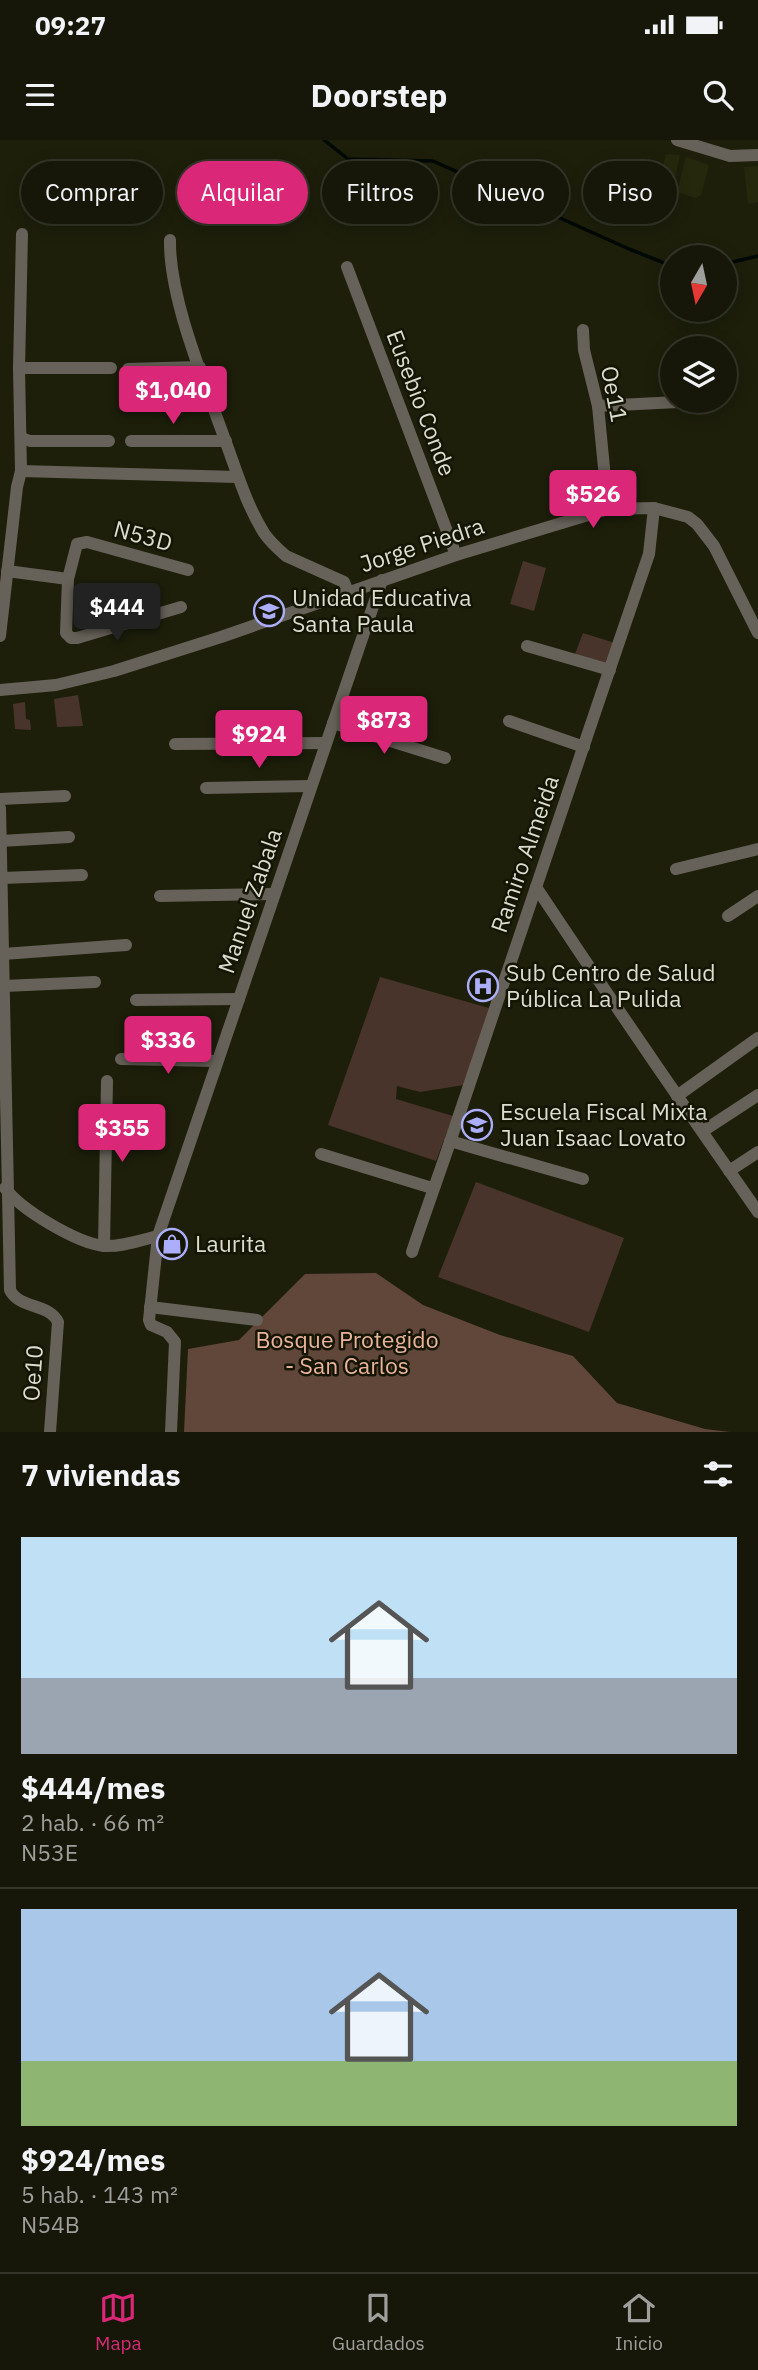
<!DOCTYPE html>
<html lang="es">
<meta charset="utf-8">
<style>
body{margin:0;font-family:"IBM Plex Sans",sans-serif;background:#1f2012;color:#f1f3f6;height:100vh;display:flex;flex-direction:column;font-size:26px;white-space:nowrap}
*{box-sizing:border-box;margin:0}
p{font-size:23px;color:#9e9f9c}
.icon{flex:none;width:38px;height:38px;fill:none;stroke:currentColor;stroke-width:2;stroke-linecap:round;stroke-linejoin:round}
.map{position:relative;height:1292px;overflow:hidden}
.details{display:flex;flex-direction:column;background:#161708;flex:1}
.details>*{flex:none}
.hud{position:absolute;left:21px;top:21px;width:718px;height:63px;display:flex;gap:14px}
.needle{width:46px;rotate:189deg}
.controls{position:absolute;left:660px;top:105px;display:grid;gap:14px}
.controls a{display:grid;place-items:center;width:77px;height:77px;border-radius:50%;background:#161708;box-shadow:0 4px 18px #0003,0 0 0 2px #353629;font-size:35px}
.price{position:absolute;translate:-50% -60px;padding:0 16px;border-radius:7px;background:#db2777;color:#fff;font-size:23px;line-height:46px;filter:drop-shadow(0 2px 4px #0008)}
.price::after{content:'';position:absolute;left:50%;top:42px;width:21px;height:16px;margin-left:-10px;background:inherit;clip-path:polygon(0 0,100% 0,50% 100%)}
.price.on{background:#222;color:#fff}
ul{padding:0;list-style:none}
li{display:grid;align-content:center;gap:14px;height:371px;padding:0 21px}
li+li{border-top:2px solid #353629}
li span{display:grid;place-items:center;height:217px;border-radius:0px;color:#555}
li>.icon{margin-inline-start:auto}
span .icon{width:126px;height:126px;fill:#fffc;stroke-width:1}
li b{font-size:30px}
h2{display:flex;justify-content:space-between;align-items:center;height:84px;padding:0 21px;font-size:30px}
.chip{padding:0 24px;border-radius:32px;background:#161708;box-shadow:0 4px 18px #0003,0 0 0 2px #353629;font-size:24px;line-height:63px}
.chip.on{background:#db2777;color:#fff}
.status{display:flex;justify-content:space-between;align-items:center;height:49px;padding:0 35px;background:#161708;direction:ltr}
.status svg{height:19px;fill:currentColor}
header{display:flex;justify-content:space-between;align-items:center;height:91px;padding:0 21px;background:#161708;font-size:32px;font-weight:700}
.menu{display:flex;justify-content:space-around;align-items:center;height:98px;border-top:2px solid #353629;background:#161708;font-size:19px;color:#9e9f9c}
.menu a{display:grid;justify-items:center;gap:4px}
.menu .on{color:#db2777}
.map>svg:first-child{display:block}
</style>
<div class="status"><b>09:27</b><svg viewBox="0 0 49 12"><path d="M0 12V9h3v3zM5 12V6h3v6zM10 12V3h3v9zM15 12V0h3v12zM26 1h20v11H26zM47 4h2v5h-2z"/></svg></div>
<header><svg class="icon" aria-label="menu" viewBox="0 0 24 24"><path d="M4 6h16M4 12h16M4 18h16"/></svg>Doorstep<svg class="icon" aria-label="search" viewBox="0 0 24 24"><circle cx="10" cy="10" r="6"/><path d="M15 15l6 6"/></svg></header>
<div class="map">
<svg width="758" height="1292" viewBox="0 0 758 1292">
<rect width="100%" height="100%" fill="#1d1f0b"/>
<g fill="#26280d">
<polygon points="666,14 680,15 673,49 657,49"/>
<polygon points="686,17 709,25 701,55 696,58 677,52"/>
<polygon points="758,26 758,62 748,64 744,27"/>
</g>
<g fill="#48342b">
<polygon points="636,331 637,357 618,355 614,332"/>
<polygon points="523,421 546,428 534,471 510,464"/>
<polygon points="583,493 615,503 607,526 575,514"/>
<polygon points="78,555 83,586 57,587 54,559"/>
<polygon points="25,562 26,579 30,580 31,590 15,589 13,564"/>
<polygon points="380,837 489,868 464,945 420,952 397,946 396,959 453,976 436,1021 328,985"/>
<polygon points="476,1042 624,1098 589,1192 438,1137"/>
</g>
<polygon fill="#61463a" points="376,1133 423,1165 500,1195 573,1216 617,1263 705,1289 730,1292 184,1292 188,1209 239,1200 305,1134"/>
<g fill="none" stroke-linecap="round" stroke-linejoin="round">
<g stroke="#000906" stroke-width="3.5">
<polyline points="324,0 348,19 433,21 629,109 672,126"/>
<polyline points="724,124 758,116"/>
</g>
<g stroke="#676259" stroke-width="12">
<polyline points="677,0 730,16 758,15"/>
<path d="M 170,100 C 169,159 205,243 225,300 C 237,332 246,364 264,393 C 270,402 278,409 286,416 L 344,442 L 348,452"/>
<polyline points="347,127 456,415"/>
<polyline points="583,190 584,210 598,266 608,369"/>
<polyline points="19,228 111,228"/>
<polyline points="128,229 200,227"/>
<polyline points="598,266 698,261"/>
<polyline points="22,298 30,301 109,301"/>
<polyline points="131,301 226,301"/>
<polyline points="21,331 237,337"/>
<polyline points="7,431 68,439"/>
<polyline points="181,467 77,498 71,498 66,493 68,439 77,404 87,402 188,430"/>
<polyline points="0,496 17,347 21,331 19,228 22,94"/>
<polyline points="527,506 610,530"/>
<polyline points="0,550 56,545 114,531 221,497 456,415 608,369 654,368 688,377 697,384 714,406 758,493"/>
<polyline points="509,581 584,607"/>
<polyline points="333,583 445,618"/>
<polyline points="175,604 326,603"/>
<polyline points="206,648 311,646"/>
<polyline points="0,659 65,656"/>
<path d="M 0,668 L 10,1150 C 19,1169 49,1163 58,1182 L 50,1292"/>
<polyline points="1,701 69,697"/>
<polyline points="676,729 758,709"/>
<polyline points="2,738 82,735"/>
<path d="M 536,747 C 609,857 683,965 758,1072"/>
<polyline points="160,756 274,754"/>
<polyline points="728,776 758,756"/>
<polyline points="3,814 126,805"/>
<polyline points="4,846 95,842"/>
<polyline points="136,860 239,859"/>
<polyline points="121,919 217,921"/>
<polyline points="677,956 758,898"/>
<polyline points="703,991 758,955"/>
<polyline points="450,1001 583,1039"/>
<polyline points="321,1014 432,1048"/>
<polyline points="729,1031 758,1012"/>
<path d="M 5,1048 C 21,1070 77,1103 104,1106 C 122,1107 141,1100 158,1096"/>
<polyline points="104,1106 107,941"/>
<path d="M 412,1112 C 425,1073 439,1035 452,996 C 516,802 583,608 649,414 L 654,368"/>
<polyline points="150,1167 257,1180"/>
<polyline points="171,1292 175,1202 167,1192 151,1185 149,1180 158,1096 382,440"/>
</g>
</g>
<defs>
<g id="university-ring" transform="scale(1.575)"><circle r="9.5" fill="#141503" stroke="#adaefb" stroke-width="1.5"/><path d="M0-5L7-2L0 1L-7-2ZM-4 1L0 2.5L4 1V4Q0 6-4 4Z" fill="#adaefb"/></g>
<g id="hospital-ring" transform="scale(1.575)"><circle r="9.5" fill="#141503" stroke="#adaefb" stroke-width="1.5"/><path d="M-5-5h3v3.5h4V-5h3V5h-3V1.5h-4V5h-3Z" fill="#adaefb"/></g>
<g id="school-ring" transform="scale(1.575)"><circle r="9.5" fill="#141503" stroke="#adaefb" stroke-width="1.5"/><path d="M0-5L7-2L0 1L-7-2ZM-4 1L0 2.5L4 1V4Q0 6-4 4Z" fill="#adaefb"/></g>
<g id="shop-ring" transform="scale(1.575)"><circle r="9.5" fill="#141503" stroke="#adaefb" stroke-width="1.5"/><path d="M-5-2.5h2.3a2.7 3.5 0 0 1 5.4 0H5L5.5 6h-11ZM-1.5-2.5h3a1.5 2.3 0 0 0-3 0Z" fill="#adaefb"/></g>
</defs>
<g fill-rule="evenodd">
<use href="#university-ring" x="269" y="471"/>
<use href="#hospital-ring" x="483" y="846"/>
<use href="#school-ring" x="477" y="985"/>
<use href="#shop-ring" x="172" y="1104"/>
</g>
<g text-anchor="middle" stroke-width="5" stroke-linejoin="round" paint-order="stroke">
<g font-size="23" fill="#dbddd0" stroke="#141503">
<text transform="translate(614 254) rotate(79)" y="8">Oe11</text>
<text transform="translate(421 263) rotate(69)" y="8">Eusebio Conde</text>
<text transform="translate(143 396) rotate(15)" y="8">N53D</text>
<text transform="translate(422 405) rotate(-18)" y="8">Jorge Piedra</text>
<text transform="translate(525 714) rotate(-71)" y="8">Ramiro Almeida</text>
<text transform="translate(250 761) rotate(-71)" y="8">Manuel Zabala</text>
<text transform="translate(33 1233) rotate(-86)" y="8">Oe10</text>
</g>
<g font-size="23" fill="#dbddd0" stroke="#141503" text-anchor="start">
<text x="292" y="466">Unidad Educativa<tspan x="292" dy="26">Santa Paula</tspan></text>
<text x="506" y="841">Sub Centro de Salud<tspan x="506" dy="26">Pública La Pulida</tspan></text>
<text x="500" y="980">Escuela Fiscal Mixta<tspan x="500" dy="26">Juan Isaac Lovato</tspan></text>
<text x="195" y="1112">Laurita</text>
</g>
<g font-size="23" fill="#e9b39a" stroke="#141503">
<text x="347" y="1208">Bosque Protegido<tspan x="347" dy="26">- San Carlos</tspan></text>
</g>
</g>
</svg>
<div class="controls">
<a><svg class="needle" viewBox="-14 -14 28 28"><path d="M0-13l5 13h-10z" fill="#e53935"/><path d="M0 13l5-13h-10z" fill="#9e9f9c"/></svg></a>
<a><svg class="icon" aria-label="layers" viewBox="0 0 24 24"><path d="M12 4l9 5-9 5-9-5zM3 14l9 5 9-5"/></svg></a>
</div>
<b class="price" style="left:173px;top:286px">$1,040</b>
<b class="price" style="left:593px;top:390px">$526</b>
<b class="price on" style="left:117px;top:503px">$444</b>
<b class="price" style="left:384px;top:616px">$873</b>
<b class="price" style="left:259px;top:630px">$924</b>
<b class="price" style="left:168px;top:936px">$336</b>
<b class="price" style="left:122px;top:1024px">$355</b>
<div class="hud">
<a class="chip">Comprar</a>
<a class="chip on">Alquilar</a>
<a class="chip">Filtros</a>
<a class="chip">Nuevo</a>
<a class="chip">Piso</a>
</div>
</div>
<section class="details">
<h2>7 viviendas<svg class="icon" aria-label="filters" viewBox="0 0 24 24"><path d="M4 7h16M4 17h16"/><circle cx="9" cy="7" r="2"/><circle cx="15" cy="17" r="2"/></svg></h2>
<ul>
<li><span style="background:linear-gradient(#bfe0f5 65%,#9aa5b1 0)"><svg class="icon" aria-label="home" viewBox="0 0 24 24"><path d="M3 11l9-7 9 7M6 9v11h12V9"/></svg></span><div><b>$444/mes</b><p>2 hab. · 66 m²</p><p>N53E</p></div></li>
<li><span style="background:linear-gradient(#a9c7e8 70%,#8fb573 0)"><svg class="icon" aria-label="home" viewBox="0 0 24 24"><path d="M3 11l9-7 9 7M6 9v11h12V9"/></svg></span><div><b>$924/mes</b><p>5 hab. · 143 m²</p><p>N54B</p></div></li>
</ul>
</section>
<nav class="menu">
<a class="on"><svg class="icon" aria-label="map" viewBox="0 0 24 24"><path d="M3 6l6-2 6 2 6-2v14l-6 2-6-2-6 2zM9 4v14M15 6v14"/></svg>Mapa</a>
<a><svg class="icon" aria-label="saved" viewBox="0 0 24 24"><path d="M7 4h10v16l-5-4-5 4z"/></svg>Guardados</a>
<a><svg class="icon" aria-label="home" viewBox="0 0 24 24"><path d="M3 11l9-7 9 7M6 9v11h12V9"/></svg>Inicio</a>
</nav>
